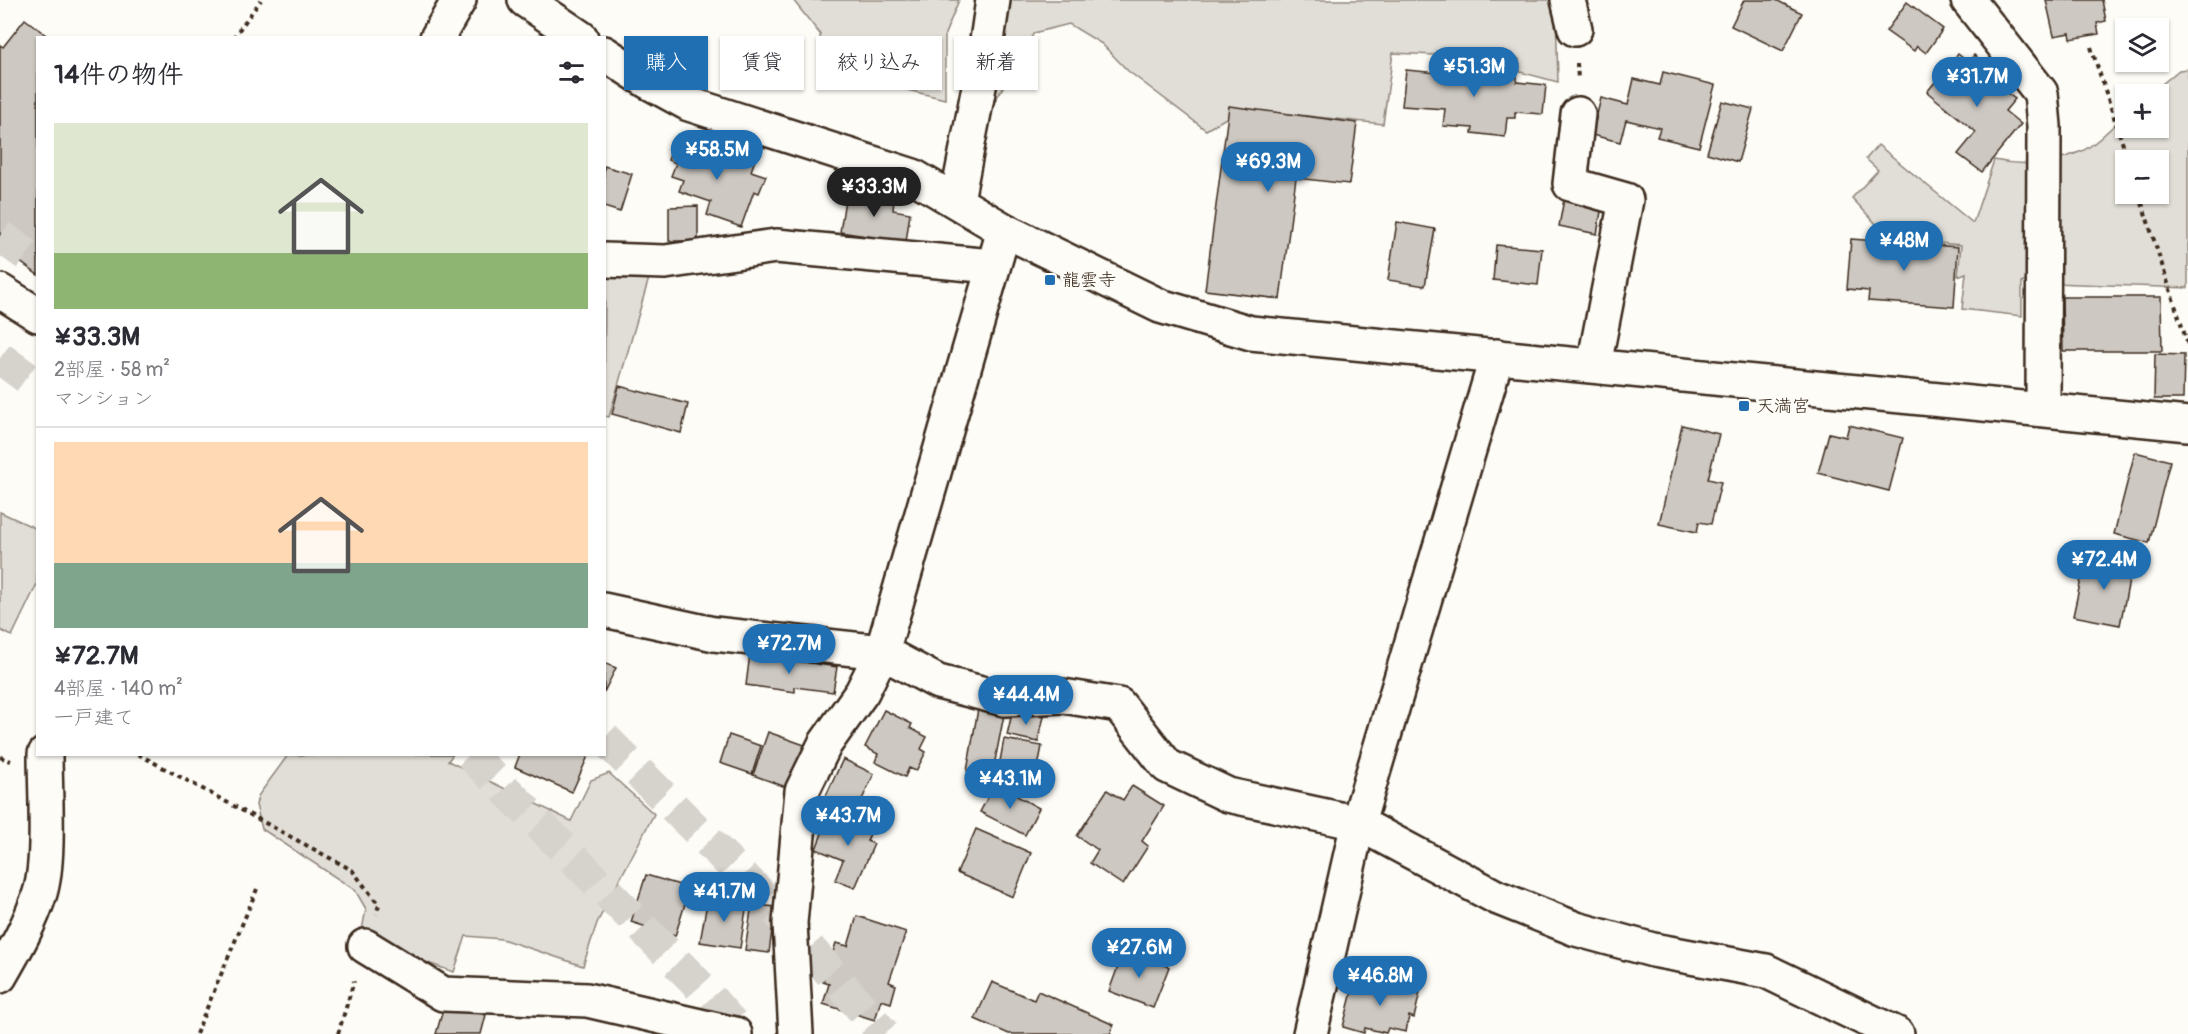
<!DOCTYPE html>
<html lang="ja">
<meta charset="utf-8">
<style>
body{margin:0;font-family:Pangolin,"Klee One",sans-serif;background:#f2f2f3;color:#2b2b33;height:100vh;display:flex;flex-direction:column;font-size:22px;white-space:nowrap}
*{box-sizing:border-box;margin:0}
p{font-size:20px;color:#7c7c81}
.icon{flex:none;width:33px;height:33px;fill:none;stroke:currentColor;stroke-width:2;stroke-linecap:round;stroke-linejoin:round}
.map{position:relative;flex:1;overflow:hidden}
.details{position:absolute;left:36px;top:36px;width:570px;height:720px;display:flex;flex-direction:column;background:#fff;border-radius:0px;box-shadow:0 2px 4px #0004}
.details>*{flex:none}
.banner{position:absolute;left:624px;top:36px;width:570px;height:54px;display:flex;gap:12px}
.tools{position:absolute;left:2115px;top:18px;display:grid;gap:12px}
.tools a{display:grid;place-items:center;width:54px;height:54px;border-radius:0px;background:#fff;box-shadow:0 2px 4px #0004;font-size:30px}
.price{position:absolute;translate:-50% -51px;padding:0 14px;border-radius:21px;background:#1f6fb2;color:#fff;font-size:20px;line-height:39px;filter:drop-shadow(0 2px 3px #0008)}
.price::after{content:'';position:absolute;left:50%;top:36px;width:18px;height:14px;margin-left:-9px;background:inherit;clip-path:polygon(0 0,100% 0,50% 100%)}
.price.on{background:#222;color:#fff}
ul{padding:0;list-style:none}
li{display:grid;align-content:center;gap:12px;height:318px;padding:0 18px}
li+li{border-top:2px solid #e1e1e2}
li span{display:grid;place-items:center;height:186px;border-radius:0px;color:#555}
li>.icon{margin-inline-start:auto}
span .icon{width:108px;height:108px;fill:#fffc;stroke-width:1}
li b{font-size:26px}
h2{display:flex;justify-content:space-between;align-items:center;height:72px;padding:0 18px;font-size:26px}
.tag{padding:0 21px;border-radius:0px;background:#fff;box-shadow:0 2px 4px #0004;font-size:21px;line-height:54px}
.tag.on{background:#1f6fb2;color:#fff}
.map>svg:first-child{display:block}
</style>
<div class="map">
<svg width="2188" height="1034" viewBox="0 0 2188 1034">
<rect width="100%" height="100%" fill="#fdfcf7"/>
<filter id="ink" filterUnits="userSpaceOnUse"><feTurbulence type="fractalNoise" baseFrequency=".0167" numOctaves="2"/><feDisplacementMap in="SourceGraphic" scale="12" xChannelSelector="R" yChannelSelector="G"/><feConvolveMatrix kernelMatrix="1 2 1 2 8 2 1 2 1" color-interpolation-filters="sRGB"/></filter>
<g filter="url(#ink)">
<g fill="#e1ded7" stroke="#8e847a" stroke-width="1.5" fill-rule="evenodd">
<polygon points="793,0 959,0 945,34 945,99 865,80 864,68 822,59 820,34"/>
<polygon points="1009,0 1550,0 1556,10 1558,82 1520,72 1519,59 1393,53 1383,124 1241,109 1206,130 1128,71 1102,44 1069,24 1034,33 995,101 988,99"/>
<path d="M 2188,69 L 2188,288 L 2022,282 L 2022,316 L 1962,309 L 1966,273 L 1958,276 L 1961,245 L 1890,239 L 1852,198 L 1878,170 L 1866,159 L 1878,145 L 1973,223 L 1994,160 C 2024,167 2054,163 2082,151 C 2097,144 2112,126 2125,115 L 2126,128 L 2158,128 L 2158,94 L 2150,94 L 2179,70 ZM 2126,160 L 2158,160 L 2158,194 L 2126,194 Z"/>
<polygon points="605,278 649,278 609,417 604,416"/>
<polygon points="0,512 37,529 37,584 12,636 0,630"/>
<polygon points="453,754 448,761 571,821 591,780 609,773 654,814 597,923 583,966 502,939 466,936 454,972 413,958 362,930 366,909 355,890 262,829 256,805 258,796 288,755"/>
</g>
<g fill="#cdc8c2" stroke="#3b2a1e" stroke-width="1.5">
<polygon points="1744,0 1776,0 1802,13 1783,51 1731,26"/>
<polygon points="2046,0 2102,0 2106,21 2097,23 2099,34 2071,39 2070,33 2054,36"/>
<polygon points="1907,2 1943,29 1926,53 1917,46 1914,51 1886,31"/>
<polygon points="25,19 50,38 38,38 38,275 0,247 0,45 3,47"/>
<polygon points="1958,54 1968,62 1974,55 1999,74 1992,82 2015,99 2005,111 2021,124 1982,172 1958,154 1976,132 1927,92"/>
<polygon points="1406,70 1449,74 1449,70 1517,76 1517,82 1546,85 1543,114 1515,112 1515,118 1507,118 1505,137 1472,133 1473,128 1443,126 1445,109 1402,106"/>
<polygon points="1663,72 1715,85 1699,147 1657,137 1660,128 1626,120 1620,142 1592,135 1601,98 1628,105 1634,79 1660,85"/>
<polygon points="1722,101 1753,109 1738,162 1707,153"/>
<polygon points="1229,106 1357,123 1349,184 1296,178 1280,299 1205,290"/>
<polygon points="676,137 689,141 687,147 725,160 728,151 755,160 751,171 766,176 759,193 754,191 741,227 707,215 711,202 679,191 683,180 671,176 676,163 668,160"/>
<polygon points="604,166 632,174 620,212 604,207"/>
<polygon points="846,193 894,200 893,210 910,213 906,242 840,232"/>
<polygon points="1564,199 1602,206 1597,234 1559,226"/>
<polygon points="698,206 698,241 669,241 669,207"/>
<polygon points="1397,222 1435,229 1425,286 1388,280"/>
<polygon points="1851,239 1958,247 1954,307 1868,301 1869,291 1847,289"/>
<polygon points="1496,245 1542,249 1538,285 1493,280"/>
<polygon points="2062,297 2161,297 2162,351 2063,351"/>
<polygon points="2155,354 2184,355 2183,399 2154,399"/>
<polygon points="619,386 688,404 681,433 612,414"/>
<polygon points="1682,425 1719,434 1708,479 1721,482 1711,524 1699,522 1697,532 1659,524"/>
<polygon points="1849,425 1903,438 1889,491 1818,473 1829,433 1846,437"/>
<polygon points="2135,452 2170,461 2149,543 2114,534"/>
<polygon points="2112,556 2133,561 2120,625 2073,616 2085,561 2110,566"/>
<polygon points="750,654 837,667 833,692 795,687 795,692 746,685"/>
<polygon points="604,663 616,668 604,692"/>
<polygon points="978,709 1004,715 992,776 967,771"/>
<polygon points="1013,709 1044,716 1038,742 1007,735"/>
<polygon points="884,710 912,724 910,728 927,737 921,749 926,752 916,771 909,768 905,777 875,762 878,754 865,747"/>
<polygon points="768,732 810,747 794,790 753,775"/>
<polygon points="729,735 761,746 752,774 720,763"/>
<polygon points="1004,739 1042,746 1035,784 997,778"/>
<polygon points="520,754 589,754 572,792 515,767"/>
<polygon points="843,759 874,774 856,812 825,798"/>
<polygon points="995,784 1039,808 1025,835 980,812"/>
<polygon points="1132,786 1164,806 1142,841 1148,846 1123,885 1090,863 1098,850 1077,836 1107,790 1123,800"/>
<polygon points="842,813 873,827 867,841 874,844 855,888 835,880 843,860 816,849 826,823 837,827"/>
<polygon points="976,829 1031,853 1013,897 957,873"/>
<polygon points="646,875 690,888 675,936 631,922"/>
<polygon points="708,897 747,903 740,948 700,942"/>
<polygon points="752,904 775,907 769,953 745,950"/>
<polygon points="857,916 906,932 889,982 896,985 891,1003 881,1000 875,1020 823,1004 829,984 823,982 836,943 848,946"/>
<polygon points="1124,950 1169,967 1153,1008 1109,991"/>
<polygon points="1356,976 1420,992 1414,1018 1409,1016 1406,1032 1388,1028 1386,1033 1365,1028 1364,1033 1343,1027"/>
<polygon points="992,982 1034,1000 1038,991 1114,1025 1110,1034 1009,1034 975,1019"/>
<polygon points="445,1003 486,1015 481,1034 436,1034"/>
</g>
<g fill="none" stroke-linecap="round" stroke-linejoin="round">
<g stroke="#d6d2cc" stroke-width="33" stroke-dasharray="33 16" stroke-linecap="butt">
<polyline points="0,236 38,263"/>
<polyline points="0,358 38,386"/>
<polyline points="604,738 767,900 884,1034"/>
<polyline points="470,754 694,980 741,1034"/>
</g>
<g stroke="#3b2a1e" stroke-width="38">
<g id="minor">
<polyline points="525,0 581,38"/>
<polyline points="1568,0 1575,29"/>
<polyline points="1968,0 2041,93 2044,126 2043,408"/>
<polyline points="437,38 459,0"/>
<polyline points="604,53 647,81 689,104 913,176 1004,230 1160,306 1251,333 2188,424"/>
<polyline points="1578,114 1570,184 1626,200 1594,365"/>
<polyline points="957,200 984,61 993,0"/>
<polyline points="604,260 665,262 776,246 992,266"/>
<polyline points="0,291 38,315"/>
<polyline points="604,610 714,634 882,652 938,682 1005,699 1063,696 1119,705 1167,766 1228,795 1358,823 1496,897 1576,929 1653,950 1766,971 1897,1034"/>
<polyline points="365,946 443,994 587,1000 735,1034"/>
<path d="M 0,976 C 15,950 31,922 40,893 C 50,861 45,791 45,754"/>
<polyline points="796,1034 790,923 802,791 825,744 862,692 882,652 1004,230"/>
<polyline points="1310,1034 1358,823 1497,356"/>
</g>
</g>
<g stroke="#3b2a1e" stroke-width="4" stroke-dasharray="4.5 4.5" stroke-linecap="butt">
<polyline points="233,38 261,0"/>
<polyline points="2091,47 2128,160"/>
<polyline points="1577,63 1578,80"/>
<polyline points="2139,194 2188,345"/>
<polyline points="138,754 352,870 379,905 376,914"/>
<polyline points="0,757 11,761"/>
<polyline points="196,1034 257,889"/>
<polyline points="338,1034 354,981"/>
</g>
<use href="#minor" stroke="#fdfcf7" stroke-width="33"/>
</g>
</g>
<g fill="#1f6fb2" stroke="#fdfcf7" stroke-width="2">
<rect x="1044" y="274" width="12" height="12" rx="3"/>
<rect x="1738" y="400" width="12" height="12" rx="3"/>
</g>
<g text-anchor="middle" stroke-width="6" stroke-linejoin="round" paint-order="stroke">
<g font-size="18" fill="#3b2a1e" stroke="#fdfcf7" text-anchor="start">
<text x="1062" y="286">龍雲寺</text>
<text x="1756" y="412">天満宮</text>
</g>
</g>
</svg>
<div class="tools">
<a><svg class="icon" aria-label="layers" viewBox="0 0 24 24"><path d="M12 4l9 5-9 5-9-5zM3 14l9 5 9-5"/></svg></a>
<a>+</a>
<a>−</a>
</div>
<b class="price" style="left:1474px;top:98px">¥51.3M</b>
<b class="price" style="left:1977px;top:108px">¥31.7M</b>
<b class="price" style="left:717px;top:181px">¥58.5M</b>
<b class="price" style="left:1268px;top:193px">¥69.3M</b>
<b class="price on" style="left:874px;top:218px">¥33.3M</b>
<b class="price" style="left:1904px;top:272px">¥48M</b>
<b class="price" style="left:2104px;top:591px">¥72.4M</b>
<b class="price" style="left:789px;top:675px">¥72.7M</b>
<b class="price" style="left:1026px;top:726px">¥44.4M</b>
<b class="price" style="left:1010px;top:810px">¥43.1M</b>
<b class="price" style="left:848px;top:847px">¥43.7M</b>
<b class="price" style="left:724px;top:923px">¥41.7M</b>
<b class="price" style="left:1139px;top:979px">¥27.6M</b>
<b class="price" style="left:1380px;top:1007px">¥46.8M</b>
<div class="banner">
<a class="tag on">購入</a>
<a class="tag">賃貸</a>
<a class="tag">絞り込み</a>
<a class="tag">新着</a>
</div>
<section class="details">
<h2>14件の物件<svg class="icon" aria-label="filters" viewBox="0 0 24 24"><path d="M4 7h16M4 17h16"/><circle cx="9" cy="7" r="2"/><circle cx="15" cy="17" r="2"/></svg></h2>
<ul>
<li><span style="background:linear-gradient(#dfe7d0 70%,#8fb573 0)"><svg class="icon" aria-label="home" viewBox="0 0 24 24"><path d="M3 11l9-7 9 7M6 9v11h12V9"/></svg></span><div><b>¥33.3M</b><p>2部屋 · 58 m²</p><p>マンション</p></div></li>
<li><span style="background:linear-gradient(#ffd9b3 65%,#7fa58c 0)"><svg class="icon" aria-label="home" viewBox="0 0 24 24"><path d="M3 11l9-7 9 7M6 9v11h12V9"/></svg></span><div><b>¥72.7M</b><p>4部屋 · 140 m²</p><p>一戸建て</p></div></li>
</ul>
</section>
</div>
